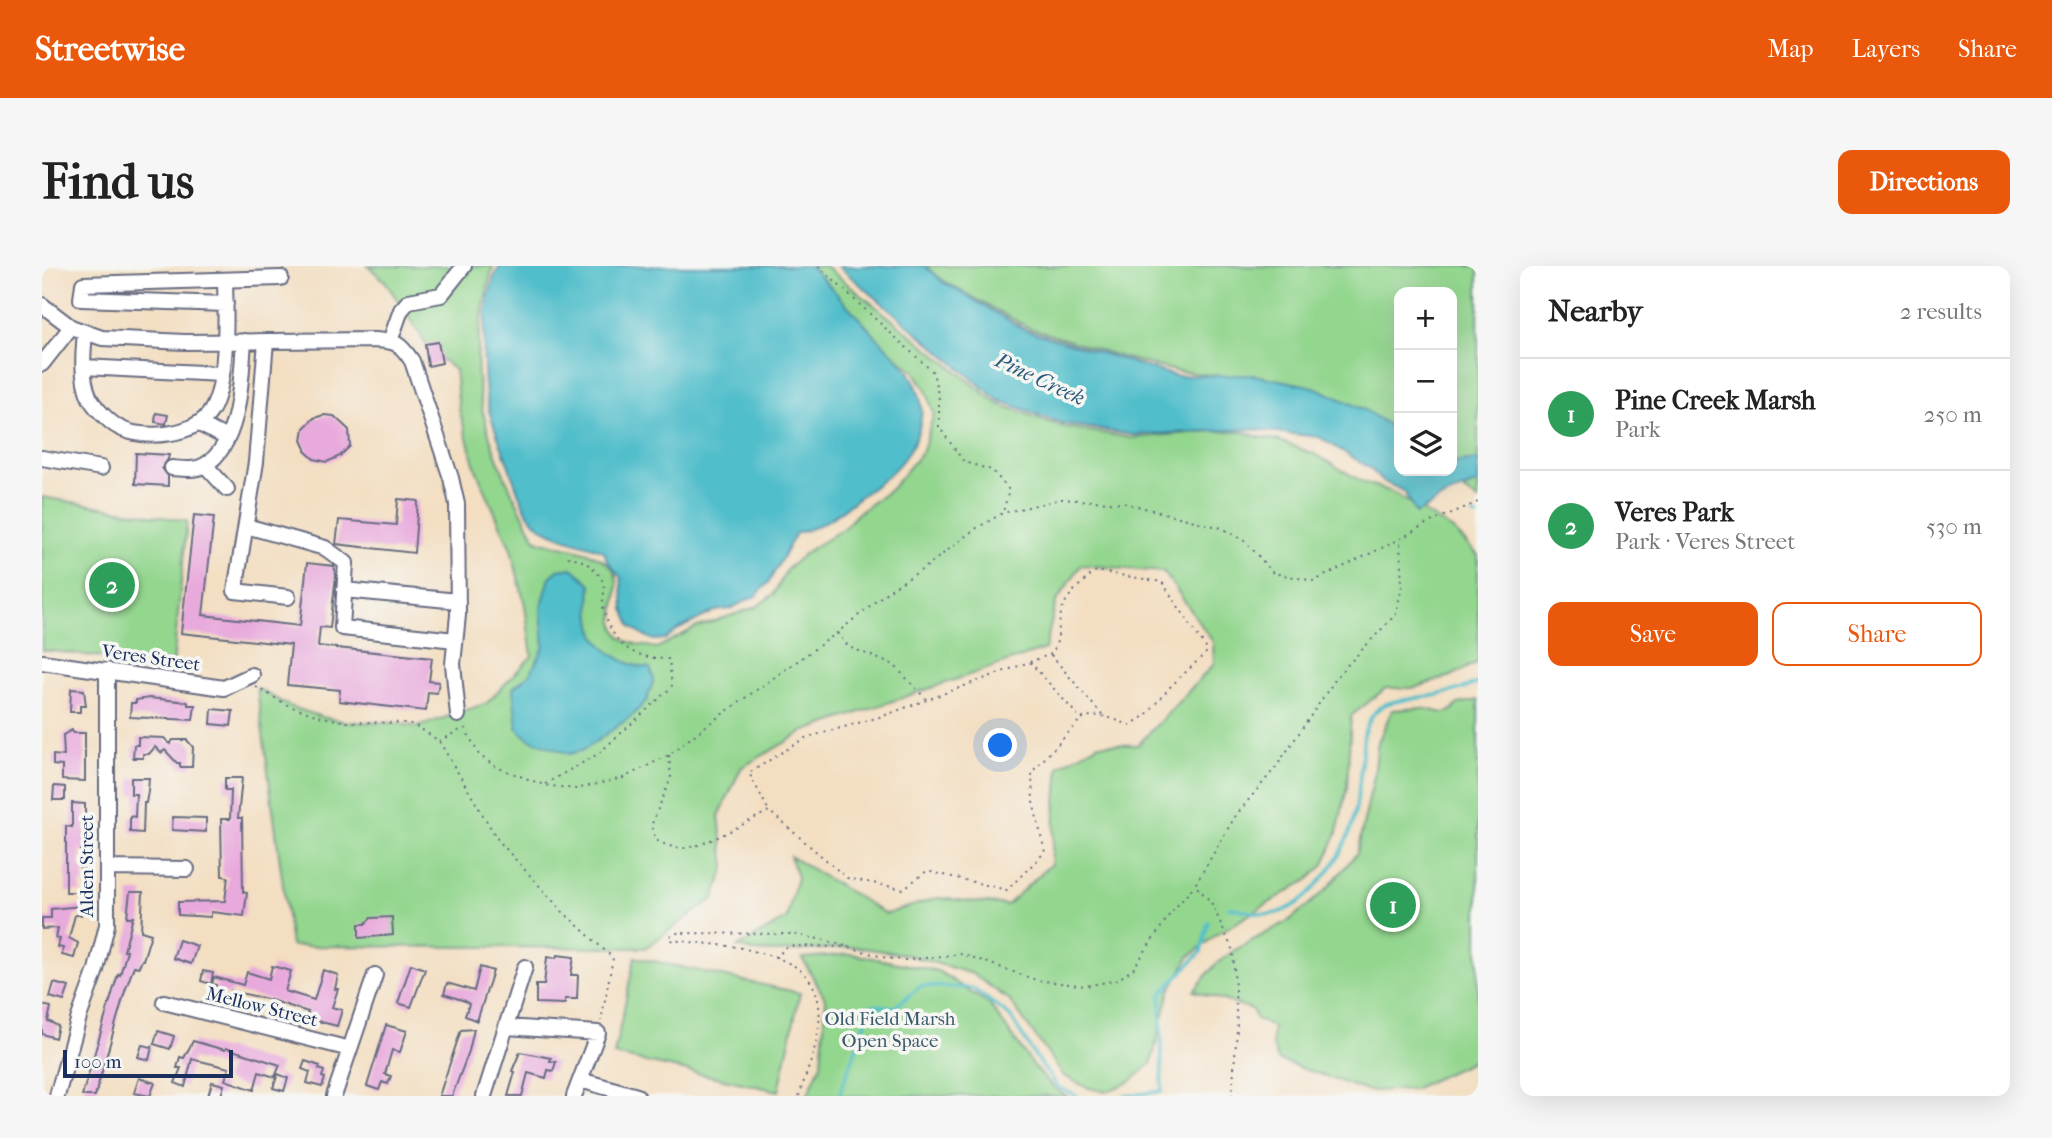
<!DOCTYPE html>
<meta charset="utf-8">
<style>
:root{--surface:#fff;--page:#f6f6f6;--text:#222;--muted:#767676;--line:#e0e0e0;--accent:#ea580c}
body{margin:0;font-family:"IM FELL French Canon",serif;background:var(--page);color:var(--text)}
.controls{position:absolute;right:21px;top:21px;display:grid;overflow:hidden;border-radius:14px;box-shadow:0 7px 28px #0002}
.controls button{width:63px;height:63px;display:grid;place-items:center;padding:0;border:0;border-bottom:2px solid var(--line);background:var(--surface);color:var(--text);font:35px sans-serif}
.scale{position:absolute;left:21px;bottom:18px;width:170px;box-sizing:border-box;padding-left:7px;border:4px solid #1b2f5e;border-top:0;font-size:19px;line-height:24px;white-space:nowrap;color:#1b2f5e;-webkit-text-stroke:5px #f6f6f2;paint-order:stroke}
.you{position:absolute;left:959px;top:480px;width:24px;height:24px;margin:-18px;border:5px solid #fff;border-radius:50%;background:#1a73e8;box-shadow:0 0 0 10px #1a73e833}
.badge{display:grid;place-items:center;width:46px;height:46px;border-radius:50%;background:var(--accent);color:#fff;font-size:23px;font-weight:700}
.pin{position:absolute;translate:-50% -50%;border:4px solid #fff;box-shadow:0 2px 7px #0006}
.list{margin:0;padding:0;list-style:none}
h2{display:flex;justify-content:space-between;align-items:center;height:91px;margin:0;padding:0 28px;font-size:30px}
h2 small{font-size:23px;font-weight:400;color:var(--muted)}
.list li{display:grid;grid-template-columns:46px 1fr auto;gap:21px;align-items:center;box-sizing:border-box;height:112px;padding:0 28px;border-top:2px solid var(--line)}
.list b{display:block;font-size:26px;white-space:nowrap}
.list p{margin:0;font-size:23px;white-space:nowrap;color:var(--muted)}
.list em{font-size:23px;font-style:normal;color:var(--muted)}
.actions{display:flex;gap:14px;padding:21px 28px}
.actions a{flex:1;padding:16px 0;border:2px solid var(--accent);border-radius:14px;text-align:center;font-size:24px;color:var(--accent)}
.actions .main{background:var(--accent);color:#fff}
.icon{flex:none;width:38px;height:38px;fill:none;stroke:currentColor;stroke-width:2;stroke-linecap:round;stroke-linejoin:round}
.map{position:relative;flex:none;width:1436px;height:830px;overflow:hidden;border-radius:14px}
header{display:flex;align-items:center;gap:42px;box-sizing:border-box;height:98px;padding:0 35px;background:var(--accent);color:#fff}
header strong{font-size:33px}
nav{display:flex;gap:38px;margin-inline-start:auto;font-size:24px}
.intro{display:flex;align-items:center;justify-content:space-between;box-sizing:border-box;height:168px;padding:0 42px}
h1{margin:0;font-size:49px}
.button{padding:18px 32px;border-radius:14px;background:var(--accent);color:#fff;font-size:24px;font-weight:700}
main{display:flex;gap:42px;padding:0 42px}
aside{flex:1;background:var(--surface);border-radius:14px;box-shadow:0 7px 28px #0002}
.map>svg:first-child{display:block}
.green{fill:#93d68e;stroke:#578276;stroke-width:2}
.water{fill:#51becb;stroke:#367694;stroke-width:2}
.lines{fill:none;stroke-linecap:round;stroke-linejoin:round}
.stream{stroke:#51becb;stroke-width:3.5}
.building{fill:#e8a9dc}
.minor-casing{stroke:#676c81;stroke-width:18}
.path{stroke:#676c81;stroke-width:2;stroke-dasharray:2 5;stroke-linecap:butt}
.minor{stroke:#fff;stroke-width:14}
.labels{text-anchor:middle;dominant-baseline:central;stroke-width:7;stroke-linejoin:round;paint-order:stroke}
.street-label{font-size:19px;fill:#1b2f5e;stroke:#f6f6f2}
.park-label{font-size:19px;fill:#39596a;stroke:#f6f6f2}
.water-label{font-size:21px;font-style:italic;fill:#2b5a7f;stroke:#f6f6f2}
</style>
<header>
<strong>Streetwise</strong>
<nav><a>Map</a><a>Layers</a><a>Share</a></nav>
</header>
<div class="intro"><h1>Find us</h1><a class="button">Directions</a></div>
<main>
<div class="map">
<svg width="1436" height="830" viewBox="0 0 1436 830">
<rect width="100%" height="100%" fill="#f6f6f2"/>
<filter id="ink" filterUnits="userSpaceOnUse"><feTurbulence type="fractalNoise" baseFrequency=".0143" numOctaves="2"/><feDisplacementMap in="SourceGraphic" scale="14" xChannelSelector="R" yChannelSelector="G"/><feConvolveMatrix kernelMatrix="1 2 1 2 8 2 1 2 1" color-interpolation-filters="sRGB"/></filter>
<filter id="wash" filterUnits="userSpaceOnUse"><feTurbulence type="fractalNoise" baseFrequency=".00686" numOctaves="4" result="noise"/><feDisplacementMap in="SourceGraphic" scale="28" xChannelSelector="R" yChannelSelector="G"/><feGaussianBlur stdDeviation="1.57" result="paint"/><feColorMatrix in="noise" values="0 0 0 0 0 0 0 0 0 0 0 0 0 0 0 0 0 1.4 0 .05"/><feComposite in="paint" operator="in"/></filter>
<g filter="url(#wash)">
<rect width="100%" height="100%" fill="#f3dec1"/>
<!-- green -->
<path class="green" d="M326 0H451C442 36 433 75 436 112 439 166 469 227 494 274 517 282 547 282 566 298 590 318 556 357 583 374 592 379 606 380 615 382L653 362 714 341 732 328 745 303 763 287 802 262 816 247 849 223 881 185 892 147 884 124 872 105 845 83 761 0H783L956 138 1019 160 1089 172 1174 165 1202 166 1217 171 1235 174 1272 188 1321 216 1350 226 1411 264 1436 289V396L1409 410 1372 422H1344L1309 450 1305 521 1295 567 1281 600 1267 613 1175 668 1147 691 1128 724 1109 798 1088 816 1063 826 1044 821 1022 810 967 734 931 708 862 688 814 681 733 686 711 685 696 681 745 652 755 611 748 590 844 648 895 632 965 639 1009 598 1017 500 1057 478 1096 479 1172 398 1171 376 1122 306 1039 299 1014 336 1003 383 763 465 699 502 677 550 683 601 672 632 603 682 249 680 215 422 247 440 280 451 305 456 353 457 376 461 445 437 490 390 483 339 469 283 433 201 417 143 413 104 389 85 343 15Z
M882 0H1436V235L1398 205H1410V26H1357V172L1220 115 1134 105 1083 92 987 62 906 18Z
M0 231 145 255 131 399 0 384Z
M1436 434V793L1371 823 1326 825 1236 794 1230 777 1231 761 1214 753 1210 743 1152 725 1173 699 1191 685 1248 654 1284 624 1315 587 1332 510 1336 476 1350 444 1379 442 1402 447 1409 445 1416 438Z
M810 688 896 705 947 738 991 799 1013 823 1025 830H765L779 798 784 734 760 692Z
M593 691 758 727 737 825 572 789Z"/>
<!-- water -->
<path class="water" d="M458 0H768C788 20 808 42 827 63 839 76 853 88 864 102 899 150 869 196 827 224 801 242 786 260 754 267L727 316 715 329 688 343 673 345 635 364 624 373 612 374 600 369 589 360 582 343 579 312 565 294 562 285C542 277 509 271 494 257 481 245 476 224 470 209 463 188 454 168 448 148 438 115 439 28 458 0Z
M796 0H883L901 16 984 64 1134 110 1213 109 1272 121 1323 144 1357 166V205H1410V197L1436 194V217L1402 231 1374 248 1362 225 1340 215 1328 202 1277 171 1207 163 1091 169 1019 157 956 134Z
M530 302 549 318C548 332 547 349 551 363 558 385 586 401 608 402L612 413 605 434 591 449 542 484 527 488 487 473 475 462 471 422 488 408 502 381 499 343 508 311 516 304Z"/>
<g class="lines">
<!-- stream -->
<path class="stream" d="M1432 249 1436 251
M1187 641C1200 643 1217 650 1230 648 1247 645 1260 635 1271 623 1319 574 1315 531 1322 467 1333 432 1352 436 1382 431 1401 429 1418 424 1436 417
M797 830 830 739 853 741 879 720 930 722 968 750 993 790 1016 821 1035 830
M1083 830 1120 825 1119 728 1159 686 1166 656"/>
</g>
<g id="blocks">
<!-- building -->
<path class="building" d="M396 76 400 97 386 100 383 78Z
M114 147 126 149 124 158 113 156Z
M282 149 292 150 307 164 308 180 298 190 285 196 272 193 263 185 264 183 260 174 262 162 272 152Z
M94 187 127 189 126 193 120 202 126 210V220L93 218Z
M356 233 376 235 372 287 294 278 297 254 354 259Z
M152 249 172 251 161 349 258 360 265 297 292 300 294 309 288 362 278 361 276 380 390 392 387 415 397 416 395 427 386 426 384 445 297 435 298 424 245 419 249 379 139 367Z
M29 423 42 424 44 440H38V446H28Z
M107 432 146 436V439H153L151 454 88 451 89 437H94V434Z
M170 443 191 445 189 460 169 458Z
M30 464 31 467H43V515L20 514V500L11 499V489L22 490 21 469Z
M96 471 122 472 128 478 131 474H145L151 481 150 501H138V497H135L123 484 119 487 113 481 107 488H101V492H91L92 479H96Z
M89 512H107L106 525 104 537H102L101 567 88 566V550L93 551 94 528H89Z
M183 512H200L196 552H200L201 626 205 627 202 650 169 646V651L136 649V636L183 635 186 611 180 610 179 553H188L189 524H183Z
M12 520 23 521V534H11Z
M30 537 43 538V584H39L38 602H42V618H38L39 626H24V560L30 561Z
M131 551 164 552V566L130 564Z
M88 626H101L99 665 109 668 101 694H100L97 701 92 700 83 725 53 830H40L76 708 78 709 85 685H82L91 651H85Z
M39 640V649H33L27 672 36 677 32 692 20 689 21 682 16 681 18 673 14 672 16 662 0 663V652H9V643Z
M350 651 351 669 317 672V658H323L329 652Z
M137 674 155 680 149 698 131 692Z
M515 689 532 691 529 709H536L535 733H523V738L494 737V719H502L505 691 514 692Z
M369 698 383 703 369 741 356 737Z
M230 700 249 705 243 725 272 734 281 704 296 709 293 723H296L290 741 300 744 295 760 264 752 266 746 225 733 189 725 188 729 172 725 174 719 170 718 172 711 201 719 205 706 227 713Z
M438 701 451 705 435 755 423 750 427 738 423 735 402 728 405 717 432 725Z
M161 705 171 707 169 718 159 715Z
M12 717 27 721 22 735 8 731Z
M0 739 9 741 6 755 16 760 13 772 0 768Z
M344 759 365 765 358 786 350 784 343 808 349 810 346 818 340 816 337 824 325 820Z
M432 763 427 785 410 830H397L419 764Z
M116 765 132 770 128 783 112 778Z
M151 775 183 784 184 782 238 799 233 811 217 806 212 824 183 814 187 802 150 793 143 821 133 817 139 802H135L138 791 142 792Z
M100 779 110 781 107 794 96 791Z
M478 786 509 792 508 795 514 796 511 805 506 804 504 812 486 807 480 830H466L473 806 470 805Z
M263 795 278 800 277 803 282 805 280 811 283 812 280 821 265 817 268 806 260 803Z
M236 808 246 812 242 825 231 822Z
M97 812 113 817 108 830 92 827Z
M170 816 182 819 179 830H166Z"/>
</g>
</g>
<g filter="url(#ink)">
<use href="#blocks" fill-opacity="0" stroke="#676c81" stroke-width="2"/>
<g class="lines">
<!-- minor casing -->
<g class="minor-casing">
<path id="minor" d="M184 38 39 33 41 18 239 12
M0 39 29 61 60 72 143 76 333 74C354 75 358 77 370 95L409 212 415 238 416 349 411 398 416 449
M43 67C41 87 39 111 47 130 51 140 67 156 76 161 100 175 154 170 169 145 186 118 184 47 183 14
M224 75 214 196 193 325 246 331
M348 75 359 44 367 35 399 29 422 0
M0 98 29 61
M42 101 179 108
M157 158 185 172
M0 192 59 202
M163 199 185 223
M130 202C141 203 153 205 163 199 199 177 199 112 202 75
M204 260 283 282 304 297 300 362 413 374
M302 324 416 335
M0 396 182 422 210 409
M65 602 145 603
M122 736 308 783
M464 761 556 767 532 830
M538 814 595 830
M15 830 37 751 54 704 65 659V404
M292 830 333 709
M442 830 483 701"/>
</g>
<!-- path -->
<path class="path" d="M776 0 891 106 897 133V161L922 196 950 204 967 224 961 246
M795 367 807 381 852 399 884 433
M1009 389 1060 449
M988 396 1038 452
M214 421 247 440 280 451 305 456 366 457 376 461 397 475 456 574 520 645 571 692 559 755
M423 462 437 489 454 501 502 519 534 523 581 512 627 489 665 459 795 367 846 325 884 301 933 263 961 247 1019 233 1083 237 1180 262 1204 276 1231 307 1272 315 1358 273 1384 258 1436 236
M397 475 422 462
M627 489 629 512 609 560 614 574C623 579 631 582 641 582 661 582 708 554 727 545L805 612 861 623 885 605 965 624 1003 586 991 536 990 506 1039 453C1056 445 1070 453 1088 459L1104 449 1128 421 1166 385 1120 316 1054 305C1042 315 1025 328 1020 344 1015 360 1019 375 1009 388L841 450 763 472 707 507 727 545
M503 518 556 488 630 421 627 393C589 392 571 380 561 341 560 334 563 327 562 320 559 305 540 291 525 291
M734 691 696 681 629 674 627 670 635 667 748 668 783 674 844 692 863 694 921 688 994 714 1044 720 1075 714 1091 703 1128 648 1153 619
M757 830C769 792 796 736 758 704 752 699 742 695 734 691L746 680 809 681
M1190 830 1195 763 1191 685 1169 636 1153 619 1194 549 1234 501 1297 408 1354 348 1360 320 1358 275"/>
<!-- minor -->
<use href="#minor" class="minor"/>
</g>
</g>
<g class="labels">
<!-- street labels -->
<g class="street-label">
<text transform="translate(109 392) rotate(8)">Veres Street</text>
<text transform="translate(45 600) rotate(-90)">Alden Street</text>
<text transform="translate(220 741) rotate(14)">Mellow Street</text>
</g>
<!-- park labels -->
<g class="park-label">
<text x="848" y="753">Old Field Marsh<tspan x="848" dy="22">Open Space</tspan></text>
</g>
<!-- water labels -->
<g class="water-label">
<text transform="translate(998 113) rotate(25)">Pine Creek</text>
</g>
</g>
</svg>
<div class="controls">
<button>+</button>
<button>−</button>
<button><svg class="icon" aria-label="layers" viewBox="0 0 24 24"><path d="M12 4l9 5-9 5-9-5zM3 14l9 5 9-5"/></svg></button>
</div>
<div class="scale">100 m</div>
<div class="you"></div>
<div class="pin badge" style="left:1351px;top:639px;background:#2e9e5b">1</div>
<div class="pin badge" style="left:70px;top:319px;background:#2e9e5b">2</div>
</div>
<aside>
<h2>Nearby<small>2 results</small></h2>
<ul class="list">
<li><span class="badge" style="background:#2e9e5b">1</span><div><b>Pine Creek Marsh</b><p>Park</p></div><em>250 m</em></li>
<li><span class="badge" style="background:#2e9e5b">2</span><div><b>Veres Park</b><p>Park · Veres Street</p></div><em>530 m</em></li>
</ul>
<div class="actions"><a class="main">Save</a><a>Share</a></div>
</aside>
</main>
